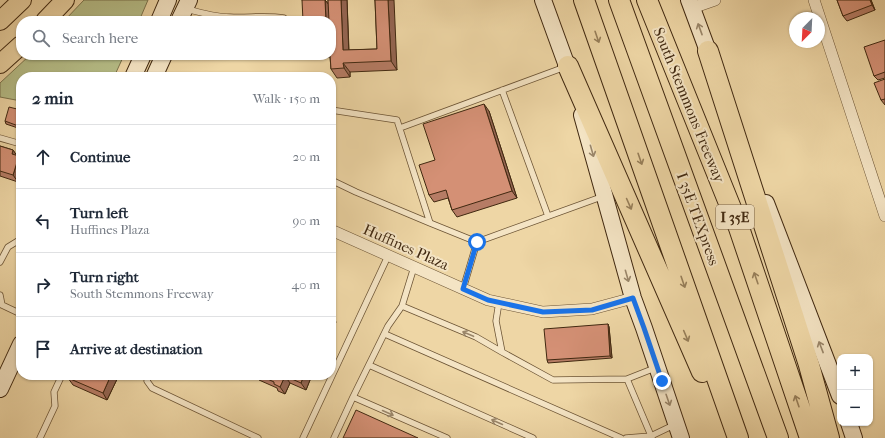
<!DOCTYPE html>
<meta charset="utf-8">
<style>
:root{--surface:#fff;--page:#f2f2f3;--text:#1f2937;--muted:#747a83;--line:#e0e1e3}
body{margin:0;font-family:"IM FELL French Canon",serif;background:var(--page);color:var(--text)}
.controls{position:absolute;right:12px;bottom:12px;display:grid;overflow:hidden;border-radius:8px;box-shadow:0 1px 3px #0004}
.controls button{width:36px;height:36px;display:grid;place-items:center;padding:0;border:0;border-bottom:1px solid var(--line);background:var(--surface);color:var(--text);font:20px sans-serif}
.compass{position:absolute;left:789px;top:12px;width:36px;height:36px;border-radius:50%;background:var(--surface);box-shadow:0 1px 3px #0004;rotate:204deg}
.stop{position:absolute;width:12px;height:12px;margin:-9px;border:3px solid #1a73e8;border-radius:50%;background:#fff}
.stop.end{background:#1a73e8;border-color:#fff;box-shadow:0 1px 4px #0008}
.list{margin:0;padding:0;list-style:none}
h2{display:flex;justify-content:space-between;align-items:center;height:52px;margin:0;padding:0 16px;font-size:17px}
h2 small{font-size:13px;font-weight:400;color:var(--muted)}
.list li{display:grid;grid-template-columns:26px 1fr auto;gap:12px;align-items:center;box-sizing:border-box;height:64px;padding:0 16px;border-top:1px solid var(--line)}
.list b{display:block;font-size:15px;white-space:nowrap}
.list p{margin:0;font-size:13px;white-space:nowrap;color:var(--muted)}
.list em{font-size:13px;font-style:normal;color:var(--muted)}
.icon{flex:none;width:22px;height:22px;fill:none;stroke:currentColor;stroke-width:2;stroke-linecap:round;stroke-linejoin:round}
.map{position:relative;flex:none;width:885px;height:438px;overflow:hidden}
.search{position:absolute;background:var(--surface);box-shadow:0 1px 3px #0004;left:16px;top:16px;width:320px;height:44px;display:flex;align-items:center;gap:10px;box-sizing:border-box;padding:0 14px;border-radius:16px;color:var(--muted);font-size:15px}
.panel{position:absolute;background:var(--surface);box-shadow:0 1px 3px #0004;left:16px;top:72px;width:320px;height:308px;border-radius:16px}
.map>svg:first-child{display:block}
.green{fill:#b6be88;stroke:#7b734c}
.lines{fill:none;stroke-linecap:round;stroke-linejoin:round}
.service-casing{stroke:#6c5435;stroke-width:7}
.minor-casing{stroke:#6c5435;stroke-width:12}
.secondary-casing{stroke:#402810;stroke-width:18}
.primary-casing{stroke:#402810;stroke-width:20}
.motorway-casing{stroke:#402810;stroke-width:22}
.service{stroke:#f4e4c4;stroke-width:5.5}
.minor{stroke:#f4e4c4;stroke-width:11}
.secondary{stroke:#f4e4c4;stroke-width:16}
.primary{stroke:#eed6a5;stroke-width:18}
.motorway{stroke:#eed6a5;stroke-width:20}
.wall{fill:#b67c65;stroke:#402810}
.shaded-wall{fill:#946552;stroke:#402810}
.building{fill:#d49075;stroke:#402810}
.oneway{stroke:#9a866a}
.oneway2{stroke:#977f5a}
.route{stroke:#1a73e8;stroke-width:5}
.labels{text-anchor:middle;dominant-baseline:central;stroke-width:4;stroke-linejoin:round;paint-order:stroke}
.shield{fill:#f4e4c4;stroke:#766046;stroke-width:1}
.shield-label{font-size:14px;font-weight:bold;fill:#402810}
.street-label{font-size:15px;fill:#402810;stroke:#f4e4c4}
</style>
<div class="map">
<svg width="885" height="438" viewBox="0 0 885 438">
<rect width="100%" height="100%" fill="#eed6a5"/>
<filter id="stains"><feTurbulence type="fractalNoise" baseFrequency=".005" numOctaves="4"/><feColorMatrix values="0 0 0 0 .2 0 0 0 0 .09 0 0 0 0 .02 0 0 0 .5 -.17"/></filter>
<radialGradient id="worn" r=".72"><stop offset=".6" stop-color="#630" stop-opacity="0"/><stop offset="1" stop-color="#630" stop-opacity=".3"/></radialGradient>
<!-- green -->
<path class="green" d="M84 0H148L139 21H64Z
M30 55H124L114 77H21V101L0 97V83Z"/>
<g class="lines">
<!-- service casing -->
<g class="service-casing">
<path id="service" d="M187 9C201 13 216 17 230 17 248 18 266 15 284 18L286 21
M502 90 548 216
M331 110 397 120 430 223 356 192 331 180
M400 128 565 67
M0 138 21 144
M430 223 477 242
M0 262 8 247 21 239
M463 289 477 242 604 196
M0 295 2 305 21 314
M499 302 496 321 502 352 553 380 627 379 652 438
M402 306 476 337 502 352
M385 334 621 438
M369 365 533 438
M149 375 147 381 152 388 258 438
M627 379 655 368
M353 397 447 438
M40 438 55 406 54 392 62 375
M303 438 388 256
M334 438 353 397 388 326 402 306 414 267
M626 438 651 436 676 424"/>
</g>
<!-- minor casing -->
<g class="minor-casing">
<path id="minor" d="M814 0 885 216
M692 8 715 0
M331 230 488 300 543 312 592 309 633 298"/>
</g>
<!-- secondary casing -->
<g class="secondary-casing">
<path id="secondary" d="M543 0 571 77
M689 0 712 62
M159 21 168 0
M179 21 189 0
M133 77 143 55
M154 77 164 55
M582 115 633 298 644 328 681 438
M766 203 840 396
M0 389 21 344
M849 423 854 438"/>
</g>
<!-- primary casing -->
<g class="primary-casing">
<path id="primary" d="M0 21 22 0
M45 21 65 0
M0 64 21 45"/>
</g>
<!-- motorway casing -->
<g class="motorway-casing">
<path id="motorway" d="M584 0 738 438
M619 0 778 438
M647 0 739 228 810 438
M708 51 809 365 829 438
M568 66 702 372"/>
</g>
<!-- service -->
<use href="#service" class="service"/>
<!-- minor -->
<use href="#minor" class="minor"/>
<!-- secondary -->
<use href="#secondary" class="secondary"/>
<!-- primary -->
<use href="#primary" class="primary"/>
<!-- motorway -->
<use href="#motorway" class="motorway"/>
</g>
<!-- wall -->
<path class="wall" d="M302 0H325L328 4V0H347L349 50 377 49 375 0 397 70 350 72V77L337 78 331 69 330 57H310L308 55H331Z
M837 0H871L875 10 847 21 843 16Z
M885 40V78L878 80 874 76Z
M885 79V105L881 100Z
M21 110V129L6 124 5 121Z
M489 111 517 198 457 217 452 210 448 198 434 202 429 195 435 160Z
M0 146 13 150 16 155 18 182 0 176Z
M608 324 609 327 612 358 548 363 547 360Z
M119 375 107 400 73 385 68 378Z
M255 375H312L306 390 290 383 285 394 278 391 277 388 259 380Z"/>
<!-- shaded-wall -->
<path class="shaded-wall" d="M325 0 330 6V21H326Z
M341 0H347L349 59 343 50Z
M388 0H394L397 70 391 61Z
M870 0H871L875 10 872 5Z
M343 63 350 72V77L344 68Z
M484 104 489 111 517 198 512 191Z
M13 150 18 157 12 154Z
M19 156 21 159V172L18 182 13 175Z
M331 286 334 290 331 296Z
M332 315 336 322 331 334V316Z
M608 324 609 327 612 358 610 356Z
M111 375H119L107 400 103 393Z
M304 375H312L306 390 301 383Z
M285 376 290 383 285 394 280 387Z"/>
<!-- building -->
<path class="building" d="M302 0H325L326 21H303Z
M328 0H341L343 50 377 49 375 0H388L391 61 343 63 344 68 331 69 330 55H331V21H329Z
M837 0H870L872 5 843 16Z
M885 40V72L874 76 864 47Z
M885 79V99L881 100 874 83Z
M484 104 512 191 452 210 446 190 429 195 419 165 435 160 423 124Z
M9 107 21 110V127L5 121Z
M0 146 13 150 12 154 19 156 13 175 0 171Z
M608 324 610 356 547 360 544 329Z
M70 375H111L103 393 68 378Z
M259 375H304L301 383 285 376 280 387 274 384V382Z
M356 410 418 438H343Z"/>
<!-- one-way arrows -->
<defs><path id="oneway-shaft" d="M-6 0H5M1.5-3L5.5 0L1.5 3" fill="none" stroke-width="1.6" stroke-linecap="round" stroke-linejoin="round"/></defs>
<g class="oneway">
<use href="#oneway-shaft" transform="translate(700 29) rotate(-110)"/>
<use href="#oneway-shaft" transform="translate(592 151) rotate(74)"/>
<use href="#oneway-shaft" transform="translate(627 276) rotate(74)"/>
<use href="#oneway-shaft" transform="translate(468 334) rotate(-157)"/>
<use href="#oneway-shaft" transform="translate(821 347) rotate(-111)"/>
<use href="#oneway-shaft" transform="translate(668 400) rotate(71)"/>
<use href="#oneway-shaft" transform="translate(388 413) rotate(24)"/>
<use href="#oneway-shaft" transform="translate(497 422) rotate(-156)"/>
</g>
<g class="oneway2">
<use href="#oneway-shaft" transform="translate(597 37) rotate(71)"/>
<use href="#oneway-shaft" transform="translate(640 159) rotate(71)"/>
<use href="#oneway-shaft" transform="translate(629 204) rotate(66)"/>
<use href="#oneway-shaft" transform="translate(756 278) rotate(-109)"/>
<use href="#oneway-shaft" transform="translate(683 282) rotate(71)"/>
<use href="#oneway-shaft" transform="translate(686 336) rotate(67)"/>
<use href="#oneway-shaft" transform="translate(797 401) rotate(-109)"/>
</g>
<g class="lines">
<!-- route -->
<path class="route" d="M477 242 463 289 488 300 543 312 592 310 633 298 644 328 662 381"/>
</g>
<g class="labels">
<!-- shield labels -->
<rect class="shield" x="716" y="205" width="38" height="24" rx="3"/>
<g class="shield-label">
<text x="735" y="217">I 35E</text>
</g>
<!-- street labels -->
<g class="street-label">
<text transform="translate(689 105) rotate(68)">South Stemmons Freeway</text>
<text transform="translate(698 219) rotate(70)">I 35E TEXpress</text>
<text transform="translate(406 247) rotate(24)">Huffines Plaza</text>
</g>
</g>
<rect width="100%" height="100%" filter="url(#stains)"/>
<rect width="100%" height="100%" fill="url(#worn)"/>
</svg>
<div class="controls">
<button>+</button>
<button>−</button>
</div>
<svg class="compass" viewBox="-18 -18 36 36"><path d="M0-13l5 13h-10z" fill="#e53935"/><path d="M0 13l5-13h-10z" fill="#747a83"/></svg>
<div class="stop" style="left:477px;top:242px"></div>
<div class="stop end" style="left:662px;top:381px"></div>
<div class="search"><svg class="icon" aria-label="search" viewBox="0 0 24 24"><circle cx="10" cy="10" r="6"/><path d="M15 15l6 6"/></svg>Search here</div>
<section class="panel">
<h2>2 min<small>Walk · 150 m</small></h2>
<ul class="list">
<li><svg class="icon" aria-label="ahead" viewBox="0 0 24 24"><path d="M12 20V5M6 11l6-6 6 6"/></svg><div><b>Continue</b></div><em>20 m</em></li>
<li><svg class="icon" aria-label="left" viewBox="0 0 24 24"><path d="M17 20v-9H6M10 6l-5 5 5 5"/></svg><div><b>Turn left</b><p>Huffines Plaza</p></div><em>90 m</em></li>
<li><svg class="icon" aria-label="right" viewBox="0 0 24 24"><path d="M7 20v-9h11M14 6l5 5-5 5"/></svg><div><b>Turn right</b><p>South Stemmons Freeway</p></div><em>40 m</em></li>
<li><svg class="icon" aria-label="arrive" viewBox="0 0 24 24"><path d="M6 21V4h12l-3 4 3 4H6"/></svg><div><b>Arrive at destination</b></div></li>
</ul>
</section>
</div>
